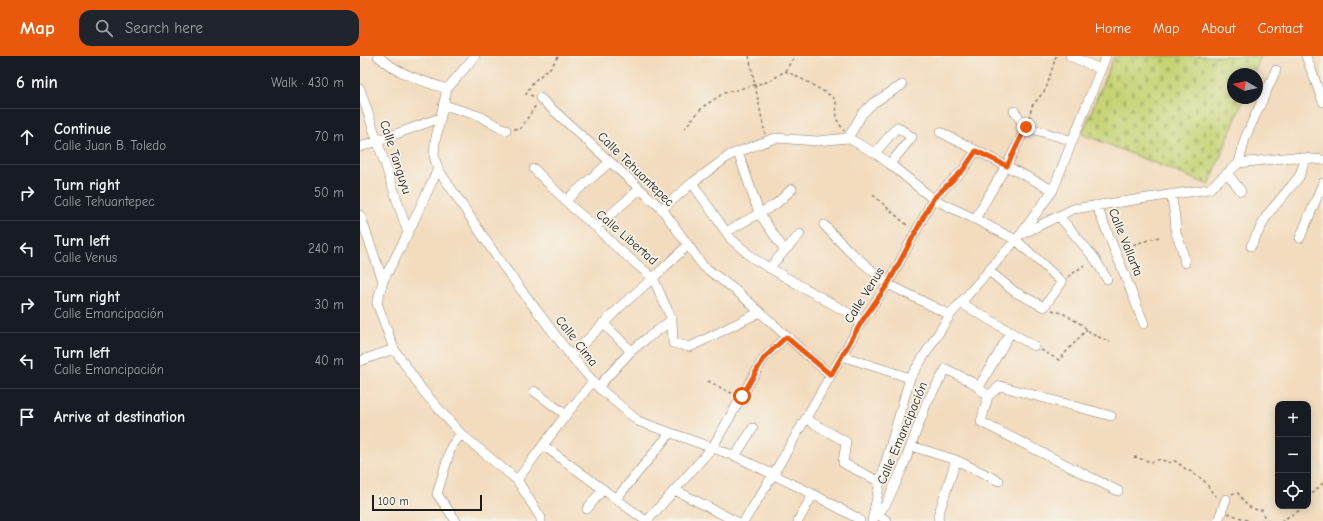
<!DOCTYPE html>
<meta charset="utf-8">
<style>
:root{--surface:#171b24;--page:#20242c;--text:#f1f3f6;--muted:#9ea1a6;--line:#363941;--accent:#ea580c}
body{margin:0;font-family:"Comic Neue",sans-serif;background:var(--page);color:var(--text)}
.controls{position:absolute;right:12px;bottom:12px;display:grid;overflow:hidden;border-radius:8px;box-shadow:0 2px 10px #0003}
.controls button{width:36px;height:36px;display:grid;place-items:center;padding:0;border:0;border-bottom:1px solid var(--line);background:var(--surface);color:var(--text);font:20px sans-serif}
.compass{position:absolute;left:867px;top:12px;width:36px;height:36px;border-radius:50%;background:var(--surface);box-shadow:0 2px 10px #0003;rotate:279deg}
.scale{position:absolute;left:12px;bottom:10px;width:110px;box-sizing:border-box;padding-left:4px;border:2px solid #1c1c1c;border-top:0;font-size:11px;line-height:14px;white-space:nowrap;color:#1c1c1c;-webkit-text-stroke:3px #f7f3e8;paint-order:stroke}
.stop{position:absolute;width:12px;height:12px;margin:-9px;border:3px solid #ea580c;border-radius:50%;background:#fff}
.stop.end{background:#ea580c;border-color:#fff;box-shadow:0 1px 4px #0008}
.list{margin:0;padding:0;list-style:none}
h2{display:flex;justify-content:space-between;align-items:center;height:52px;margin:0;padding:0 16px;font-size:17px}
h2 small{font-size:13px;font-weight:400;color:var(--muted)}
.list li{display:grid;grid-template-columns:26px 1fr auto;gap:12px;align-items:center;box-sizing:border-box;height:56px;padding:0 16px;border-top:1px solid var(--line)}
.list b{display:block;font-size:15px;white-space:nowrap}
.list p{margin:0;font-size:13px;white-space:nowrap;color:var(--muted)}
.list em{font-size:13px;font-style:normal;color:var(--muted)}
.icon{flex:none;width:22px;height:22px;fill:none;stroke:currentColor;stroke-width:2;stroke-linecap:round;stroke-linejoin:round}
.map{position:relative;flex:none;width:963px;height:465px;overflow:hidden}
header{display:flex;align-items:center;gap:24px;box-sizing:border-box;height:56px;padding:0 20px;background:var(--accent);color:#fff}
header strong{font-size:19px}
nav{display:flex;gap:22px;margin-inline-start:auto;font-size:14px}
.search{width:280px;height:36px;background:var(--page);display:flex;align-items:center;gap:10px;box-sizing:border-box;padding:0 14px;border-radius:12px;color:var(--muted);font-size:15px}
main{display:flex}
aside{flex:1;background:var(--surface)}
.map>svg:first-child{display:block}
.cemetery{fill:url(#cemetery-stones);stroke:#717849}
.lines{fill:none;stroke-linecap:round;stroke-linejoin:round}
.minor-casing{stroke:#887c6d;stroke-width:10}
.path{stroke:#887c6d;stroke-width:1.5;stroke-dasharray:3 3;stroke-linecap:butt}
.minor{stroke:#fff;stroke-width:9}
.route{stroke:#ea580c;stroke-width:5}
.labels{text-anchor:middle;dominant-baseline:central;stroke-width:3.5;stroke-linejoin:round;paint-order:stroke}
.street-label{font-size:13px;fill:#1c1c1c;stroke:#f7f3e8}
</style>
<header>
<strong>Map</strong>
<div class="search"><svg class="icon" aria-label="search" viewBox="0 0 24 24"><circle cx="10" cy="10" r="6"/><path d="M15 15l6 6"/></svg>Search here</div>
<nav><a>Home</a><a>Map</a><a>About</a><a>Contact</a></nav>
</header>
<main>
<aside>
<h2>6 min<small>Walk · 430 m</small></h2>
<ul class="list">
<li><svg class="icon" aria-label="ahead" viewBox="0 0 24 24"><path d="M12 20V5M6 11l6-6 6 6"/></svg><div><b>Continue</b><p>Calle Juan B. Toledo</p></div><em>70 m</em></li>
<li><svg class="icon" aria-label="right" viewBox="0 0 24 24"><path d="M7 20v-9h11M14 6l5 5-5 5"/></svg><div><b>Turn right</b><p>Calle Tehuantepec</p></div><em>50 m</em></li>
<li><svg class="icon" aria-label="left" viewBox="0 0 24 24"><path d="M17 20v-9H6M10 6l-5 5 5 5"/></svg><div><b>Turn left</b><p>Calle Venus</p></div><em>240 m</em></li>
<li><svg class="icon" aria-label="right" viewBox="0 0 24 24"><path d="M7 20v-9h11M14 6l5 5-5 5"/></svg><div><b>Turn right</b><p>Calle Emancipación</p></div><em>30 m</em></li>
<li><svg class="icon" aria-label="left" viewBox="0 0 24 24"><path d="M17 20v-9H6M10 6l-5 5 5 5"/></svg><div><b>Turn left</b><p>Calle Emancipación</p></div><em>40 m</em></li>
<li><svg class="icon" aria-label="arrive" viewBox="0 0 24 24"><path d="M6 21V4h12l-3 4 3 4H6"/></svg><div><b>Arrive at destination</b></div></li>
</ul>
</aside>
<div class="map">
<svg width="963" height="465" viewBox="0 0 963 465">
<defs>
<pattern id="cemetery-stones" width="16" height="16" patternUnits="userSpaceOnUse"><rect width="16" height="16" fill="#c6d476"/><path d="M2 7V4a2 2 0 0 1 4 0v3zM10 15v-3a2 2 0 0 1 4 0v3z" fill="#aab566"/></pattern>
</defs>
<rect width="100%" height="100%" fill="#f7f3e8"/>
<filter id="ink" filterUnits="userSpaceOnUse"><feTurbulence type="fractalNoise" baseFrequency=".025" numOctaves="2"/><feDisplacementMap in="SourceGraphic" scale="8" xChannelSelector="R" yChannelSelector="G"/><feConvolveMatrix kernelMatrix="1 2 1 2 8 2 1 2 1" color-interpolation-filters="sRGB"/></filter>
<filter id="wash" filterUnits="userSpaceOnUse"><feTurbulence type="fractalNoise" baseFrequency=".012" numOctaves="4" result="noise"/><feDisplacementMap in="SourceGraphic" scale="16" xChannelSelector="R" yChannelSelector="G"/><feGaussianBlur stdDeviation="0.9" result="paint"/><feColorMatrix in="noise" values="0 0 0 0 0 0 0 0 0 0 0 0 0 0 0 0 0 1.4 0 .05"/><feComposite in="paint" operator="in"/></filter>
<g filter="url(#wash)">
<rect width="100%" height="100%" fill="#f3dcbe"/>
<!-- cemetery -->
<path class="cemetery" d="M754 0H901L894 18H873V42H884L849 129 722 78Z"/>
</g>
<g filter="url(#ink)">
<g class="lines">
<!-- minor casing -->
<g class="minor-casing">
<path id="minor" d="M18 0C37 18 63 25 87 33
M115 0 87 33 75 86 74 100 78 113 141 207 211 300 238 331 278 365 375 400 453 438 497 462 500 465
M710 0 740 13
M946 0 963 46
M0 33 48 177
M180 42 302 153 343 210 379 237 446 298 471 319
M84 49 119 60 146 74
M654 55 666 71 713 85
M580 76 693 134
M488 82 502 58 513 47 542 29
M0 91 80 62
M378 96 399 157 425 195
M515 97 537 71 552 81 530 108
M879 107 885 82 916 14
M174 113 214 153 236 171 255 190 293 222 312 264 313 287 330 291 400 256
M867 117 881 135
M332 127 371 183 394 203 502 265
M811 138 815 161 816 177 822 192 825 207
M205 145 250 106
M736 149 762 212 784 268
M302 153 332 127 370 99 378 96 415 82 457 85 488 82 515 97 530 108 573 143 615 163 656 184 702 226 684 251 655 236 629 215
M0 159 23 225 17 247 34 293 63 335 101 378 157 424 181 462V465
M699 160 735 203 747 223
M615 163 649 105 666 71
M464 169 488 194 528 228 590 259
M236 171 280 133
M366 176 416 148 432 133
M661 178 693 134 746 0
M940 182 963 127
M891 190 907 159 939 121 946 102
M409 212 440 178
M23 225 48 177 78 113
M601 247 674 290
M243 267 271 295
M211 300 262 249 293 222 328 189
M482 300 550 322
M0 305 34 293
M238 331 271 295 286 283 312 264
M619 331 651 276
M174 335 206 359
M628 340 621 366 758 435
M628 340 640 330 751 360
M446 363 486 386 483 407 520 426
M183 389 286 465
M551 390 596 404 639 425
M375 400 393 372
M157 424 206 359 233 325
M315 434 375 465
M256 443 310 377
M227 453 243 433
M518 458 527 465
M513 463 518 458 526 448 543 411 567 346 586 313 612 326 628 340
M96 465 77 438 91 391 101 378
M287 465 352 392 404 302 426 281
M384 465 413 419 502 265 528 228 573 143 603 114 616 95
M438 465 453 438
M512 465 520 426 550 322 590 259 660 179 713 153 849 133 879 107 933 101 963 104
M579 465 578 460 596 404
M858 465 866 443"/>
</g>
<!-- path -->
<path class="path" d="M389 0 405 78
M425 15 435 0
M173 40 166 38 173 26 191 11 198 1V0
M669 62 672 50 686 33 696 0
M154 73 161 72 176 49
M324 73 332 63 344 50 364 37 410 25 425 15 446 25 473 41 476 46 477 64 484 75
M513 139 549 171
M762 192 799 181
M708 221 727 207
M692 254 704 258 721 268 732 278 750 286
M681 294 699 304 727 273
M348 325 367 335 374 338
M774 401 792 406 801 403C806 406 809 408 815 405L827 414 832 416C835 421 842 421 845 426 850 432 851 437 858 442
M872 438 877 436C885 446 887 454 902 454L905 464
M948 442 963 427
M868 457 889 465
M900 465 903 464 911 465
M921 465 940 454 941 450"/>
<!-- minor -->
<use href="#minor" class="minor"/>
</g>
</g>
<g class="lines" filter="url(#ink)">
<!-- route -->
<path class="route" d="M382 340 404 302 426 281 471 319 502 265 528 228 573 143 603 114 616 95 647 110 666 71"/>
</g>
<g class="labels">
<!-- street labels -->
<g class="street-label">
<text transform="translate(36 101) rotate(72)">Calle Tanguyu</text>
<text transform="translate(276 113) rotate(44)">Calle Tehuantepec</text>
<text transform="translate(267 181) rotate(41)">Calle Libertad</text>
<text transform="translate(766 186) rotate(68)">Calle Vallarta</text>
<text transform="translate(504 239) rotate(-58)">Calle Venus</text>
<text transform="translate(217 285) rotate(52)">Calle Cima</text>
<text transform="translate(542 377) rotate(-67)">Calle Emancipación</text>
</g>
</g>
</svg>
<div class="controls">
<button>+</button>
<button>−</button>
<button><svg class="icon" aria-label="locate" viewBox="0 0 24 24"><circle cx="12" cy="12" r="6"/><path d="M12 2v4M12 18v4M2 12h4M18 12h4"/></svg></button>
</div>
<svg class="compass" viewBox="-18 -18 36 36"><path d="M0-13l5 13h-10z" fill="#e53935"/><path d="M0 13l5-13h-10z" fill="#9ea1a6"/></svg>
<div class="scale">100 m</div>
<div class="stop" style="left:382px;top:340px"></div>
<div class="stop end" style="left:666px;top:71px"></div>
</div>
</main>
